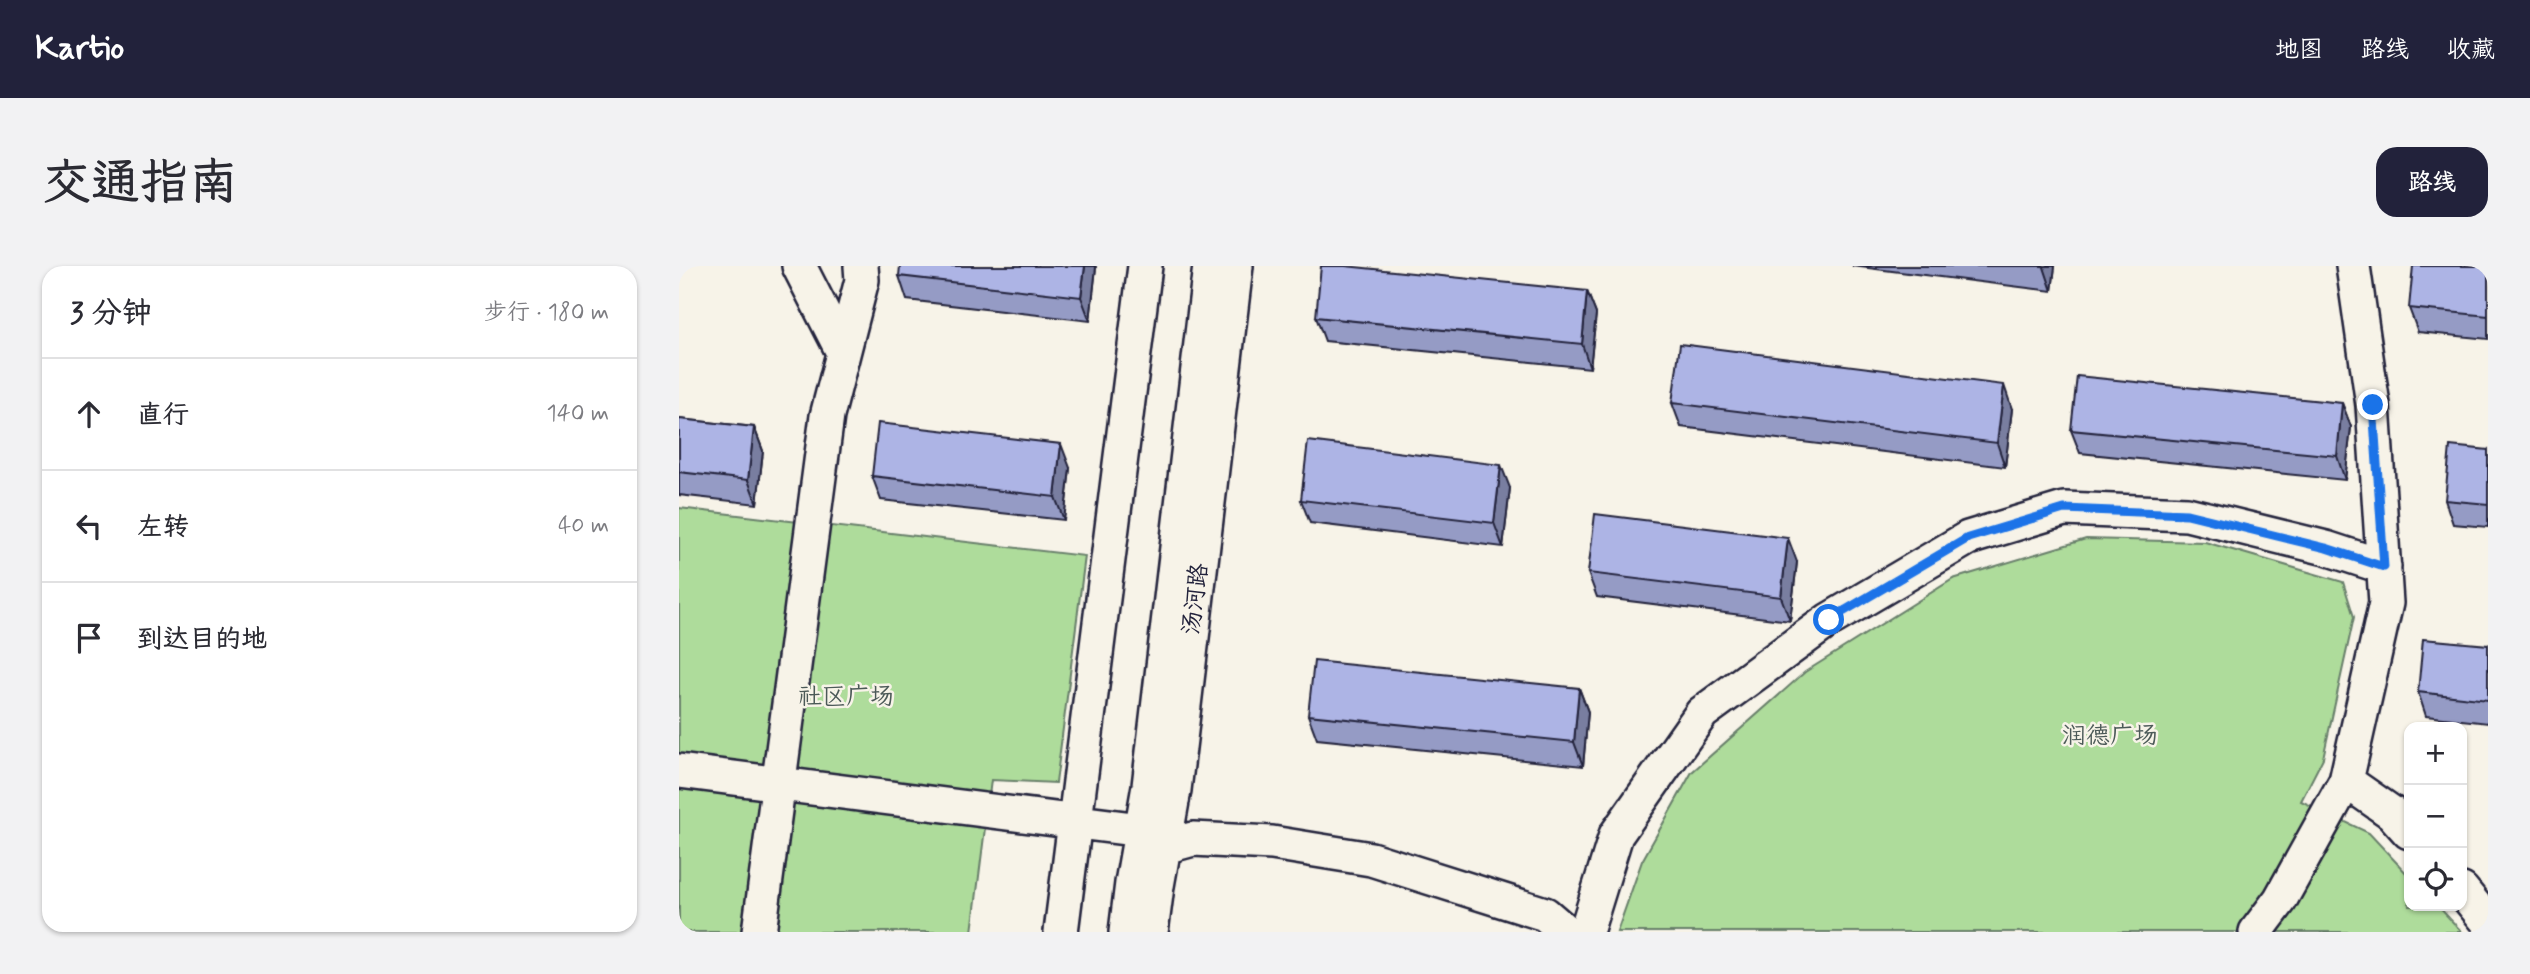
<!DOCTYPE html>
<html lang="zh">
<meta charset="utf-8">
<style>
:root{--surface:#fff;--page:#f2f2f3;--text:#2b2b33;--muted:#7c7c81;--line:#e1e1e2;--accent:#22223b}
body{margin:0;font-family:Mynerve,"LXGW WenKai TC",sans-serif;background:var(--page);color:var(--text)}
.controls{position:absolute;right:21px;bottom:21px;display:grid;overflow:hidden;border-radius:14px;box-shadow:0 2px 5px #0004}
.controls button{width:63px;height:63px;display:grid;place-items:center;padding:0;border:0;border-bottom:2px solid var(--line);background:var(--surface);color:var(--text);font:35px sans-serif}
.stop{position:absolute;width:21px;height:21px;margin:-16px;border:5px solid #1a73e8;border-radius:50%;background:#fff}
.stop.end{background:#1a73e8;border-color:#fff;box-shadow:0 2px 7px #0008}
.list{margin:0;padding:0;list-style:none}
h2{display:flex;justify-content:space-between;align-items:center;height:91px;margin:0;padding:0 28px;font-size:30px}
h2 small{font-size:23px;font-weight:400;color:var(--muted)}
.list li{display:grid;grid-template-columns:46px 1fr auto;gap:21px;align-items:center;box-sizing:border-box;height:112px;padding:0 28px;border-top:2px solid var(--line)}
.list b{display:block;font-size:26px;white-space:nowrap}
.list em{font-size:23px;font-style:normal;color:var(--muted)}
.icon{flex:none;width:38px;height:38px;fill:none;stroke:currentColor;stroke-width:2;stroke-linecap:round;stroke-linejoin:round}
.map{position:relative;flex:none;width:1809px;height:666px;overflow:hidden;border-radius:21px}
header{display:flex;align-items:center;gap:42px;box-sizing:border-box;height:98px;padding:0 35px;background:var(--accent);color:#fff}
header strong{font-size:33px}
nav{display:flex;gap:38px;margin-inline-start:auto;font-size:24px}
.intro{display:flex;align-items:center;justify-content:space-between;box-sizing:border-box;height:168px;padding:0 42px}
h1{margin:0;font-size:49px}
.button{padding:18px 32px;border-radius:21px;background:var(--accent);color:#fff;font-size:24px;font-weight:700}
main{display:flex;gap:42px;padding:0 42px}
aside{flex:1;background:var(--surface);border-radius:21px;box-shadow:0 2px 5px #0004}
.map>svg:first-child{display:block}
.green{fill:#aedc9b;stroke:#687f6b;stroke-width:2}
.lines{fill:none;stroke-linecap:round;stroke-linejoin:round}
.minor-casing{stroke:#22223b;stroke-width:38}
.minor{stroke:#f7f3e8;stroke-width:33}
.wall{fill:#959bc5;stroke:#22223b;stroke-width:2}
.shaded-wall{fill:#797ea0;stroke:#22223b;stroke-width:2}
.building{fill:#adb4e5;stroke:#22223b;stroke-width:2}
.route{stroke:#1a73e8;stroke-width:9}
.labels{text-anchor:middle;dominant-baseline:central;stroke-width:5;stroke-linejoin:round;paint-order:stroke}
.street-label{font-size:24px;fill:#22223b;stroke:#f7f3e8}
.park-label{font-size:24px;fill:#4c5a58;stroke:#f7f3e8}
</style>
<header>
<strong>Kartio</strong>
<nav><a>地图</a><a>路线</a><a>收藏</a></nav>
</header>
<div class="intro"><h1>交通指南</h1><a class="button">路线</a></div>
<main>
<aside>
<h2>3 分钟<small>步行 · 180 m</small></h2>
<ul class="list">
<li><svg class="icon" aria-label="ahead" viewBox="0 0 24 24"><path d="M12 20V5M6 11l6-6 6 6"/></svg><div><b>直行</b></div><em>140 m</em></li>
<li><svg class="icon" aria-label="left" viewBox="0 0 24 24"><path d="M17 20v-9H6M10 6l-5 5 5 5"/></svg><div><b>左转</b></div><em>40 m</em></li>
<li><svg class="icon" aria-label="arrive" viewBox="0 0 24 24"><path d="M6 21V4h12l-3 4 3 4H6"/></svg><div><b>到达目的地</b></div></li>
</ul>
</aside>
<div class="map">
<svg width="1809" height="666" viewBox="0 0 1809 666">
<rect width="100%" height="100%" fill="#f7f3e8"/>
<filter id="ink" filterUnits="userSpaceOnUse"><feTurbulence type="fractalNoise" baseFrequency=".0143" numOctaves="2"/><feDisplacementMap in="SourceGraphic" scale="14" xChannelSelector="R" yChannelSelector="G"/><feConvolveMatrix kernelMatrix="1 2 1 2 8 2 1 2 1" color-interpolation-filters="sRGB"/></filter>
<g filter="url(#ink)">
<!-- green -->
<path class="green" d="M0 242 406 290 377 517 312 514 293 666H0Z
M1407 273 1526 276 1664 316 1675 351 1644 492 1622 535 1690 567 1730 610V640H1759L1783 666H938L963 595 1013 506 1126 406 1274 313Z"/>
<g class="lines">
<!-- minor casing -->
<g class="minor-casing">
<path id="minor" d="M120 0 164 86
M0 505 462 564
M1667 515 1713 547 1730 566
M485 581 514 573 593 577 692 593 866 648 887 666
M1783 624 1809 656
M80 666 148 150 183 14 182 0
M382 666 466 0
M447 666 453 617 470 520 531 0
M472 666 478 620 495 524 557 0
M907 666 937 569 1023 447 1150 354 1289 272 1385 243 1508 248 1647 282 1705 301
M1577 666 1601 634 1667 515 1707 337 1694 139 1674 0"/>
</g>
<!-- minor -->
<use href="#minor" class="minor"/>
</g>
<!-- wall -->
<path class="wall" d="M1173 0H1376L1373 25Z
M1809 0V73L1739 66 1730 42Z
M417 1 411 55 228 34 220 10Z
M908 25 917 48 911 102 646 75 637 51Z
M993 137 1333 143 1326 201 1002 161Z
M1663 137 1672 161 1666 214 1401 187 1392 164Z
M0 153 75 161 84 185 78 238 0 229Z
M1809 184V261L1774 258 1766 234Z
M391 202 385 254 202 234 193 210Z
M831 222 824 281 631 257 622 234Z
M1118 296 1111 355 918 331 909 307Z
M1809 379V457L1747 450 1739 426Z
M900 422 909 446 904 500 638 473 629 449Z"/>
<!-- shaded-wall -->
<path class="shaded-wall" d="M406 0H416L417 1 411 55 402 31Z
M1365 0H1376L1373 25 1365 1Z
M908 25 917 48 911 102 903 78Z
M1325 119 1333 143 1326 201 1318 177Z
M1663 137 1672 161 1666 214 1658 190Z
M75 161 84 185 78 238 69 214Z
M382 178 391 202 385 254 376 231Z
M822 199 831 222 824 281 815 257Z
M1109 272 1118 296 1111 355 1102 331Z
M900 422 909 446 904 500 895 476Z"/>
<!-- building -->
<path class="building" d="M221 0H406L402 31 220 10Z
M642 0H666L908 25 903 78 637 51Z
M1734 0H1809V50L1730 42Z
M1001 78 1325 119 1318 177 993 137Z
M1398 110 1663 137 1658 190 1392 164Z
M0 153 75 161 69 214 0 206Z
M199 157 382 178 376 231 193 210Z
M629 175 822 199 815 257 622 234Z
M1771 180 1809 184V238L1766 234Z
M916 248 1109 272 1102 331 909 307Z
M1744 373 1809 379V434L1739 426Z
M635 395 900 422 895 476 629 449Z"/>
</g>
<g class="lines" filter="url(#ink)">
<!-- route -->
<path class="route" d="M1150 354 1289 272 1385 243 1508 248 1647 282 1705 301 1694 139"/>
</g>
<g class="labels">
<!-- street labels -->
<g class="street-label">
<text transform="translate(517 333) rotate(-83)">汤河路</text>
</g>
<!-- park labels -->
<g class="park-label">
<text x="167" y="431">社区广场</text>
<text x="1431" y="470">润德广场</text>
</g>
</g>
</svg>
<div class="controls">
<button>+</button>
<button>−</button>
<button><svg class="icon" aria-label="locate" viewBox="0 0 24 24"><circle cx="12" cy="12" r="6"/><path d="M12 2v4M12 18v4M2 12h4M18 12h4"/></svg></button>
</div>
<div class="stop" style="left:1150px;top:354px"></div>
<div class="stop end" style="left:1694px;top:139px"></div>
</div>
</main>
